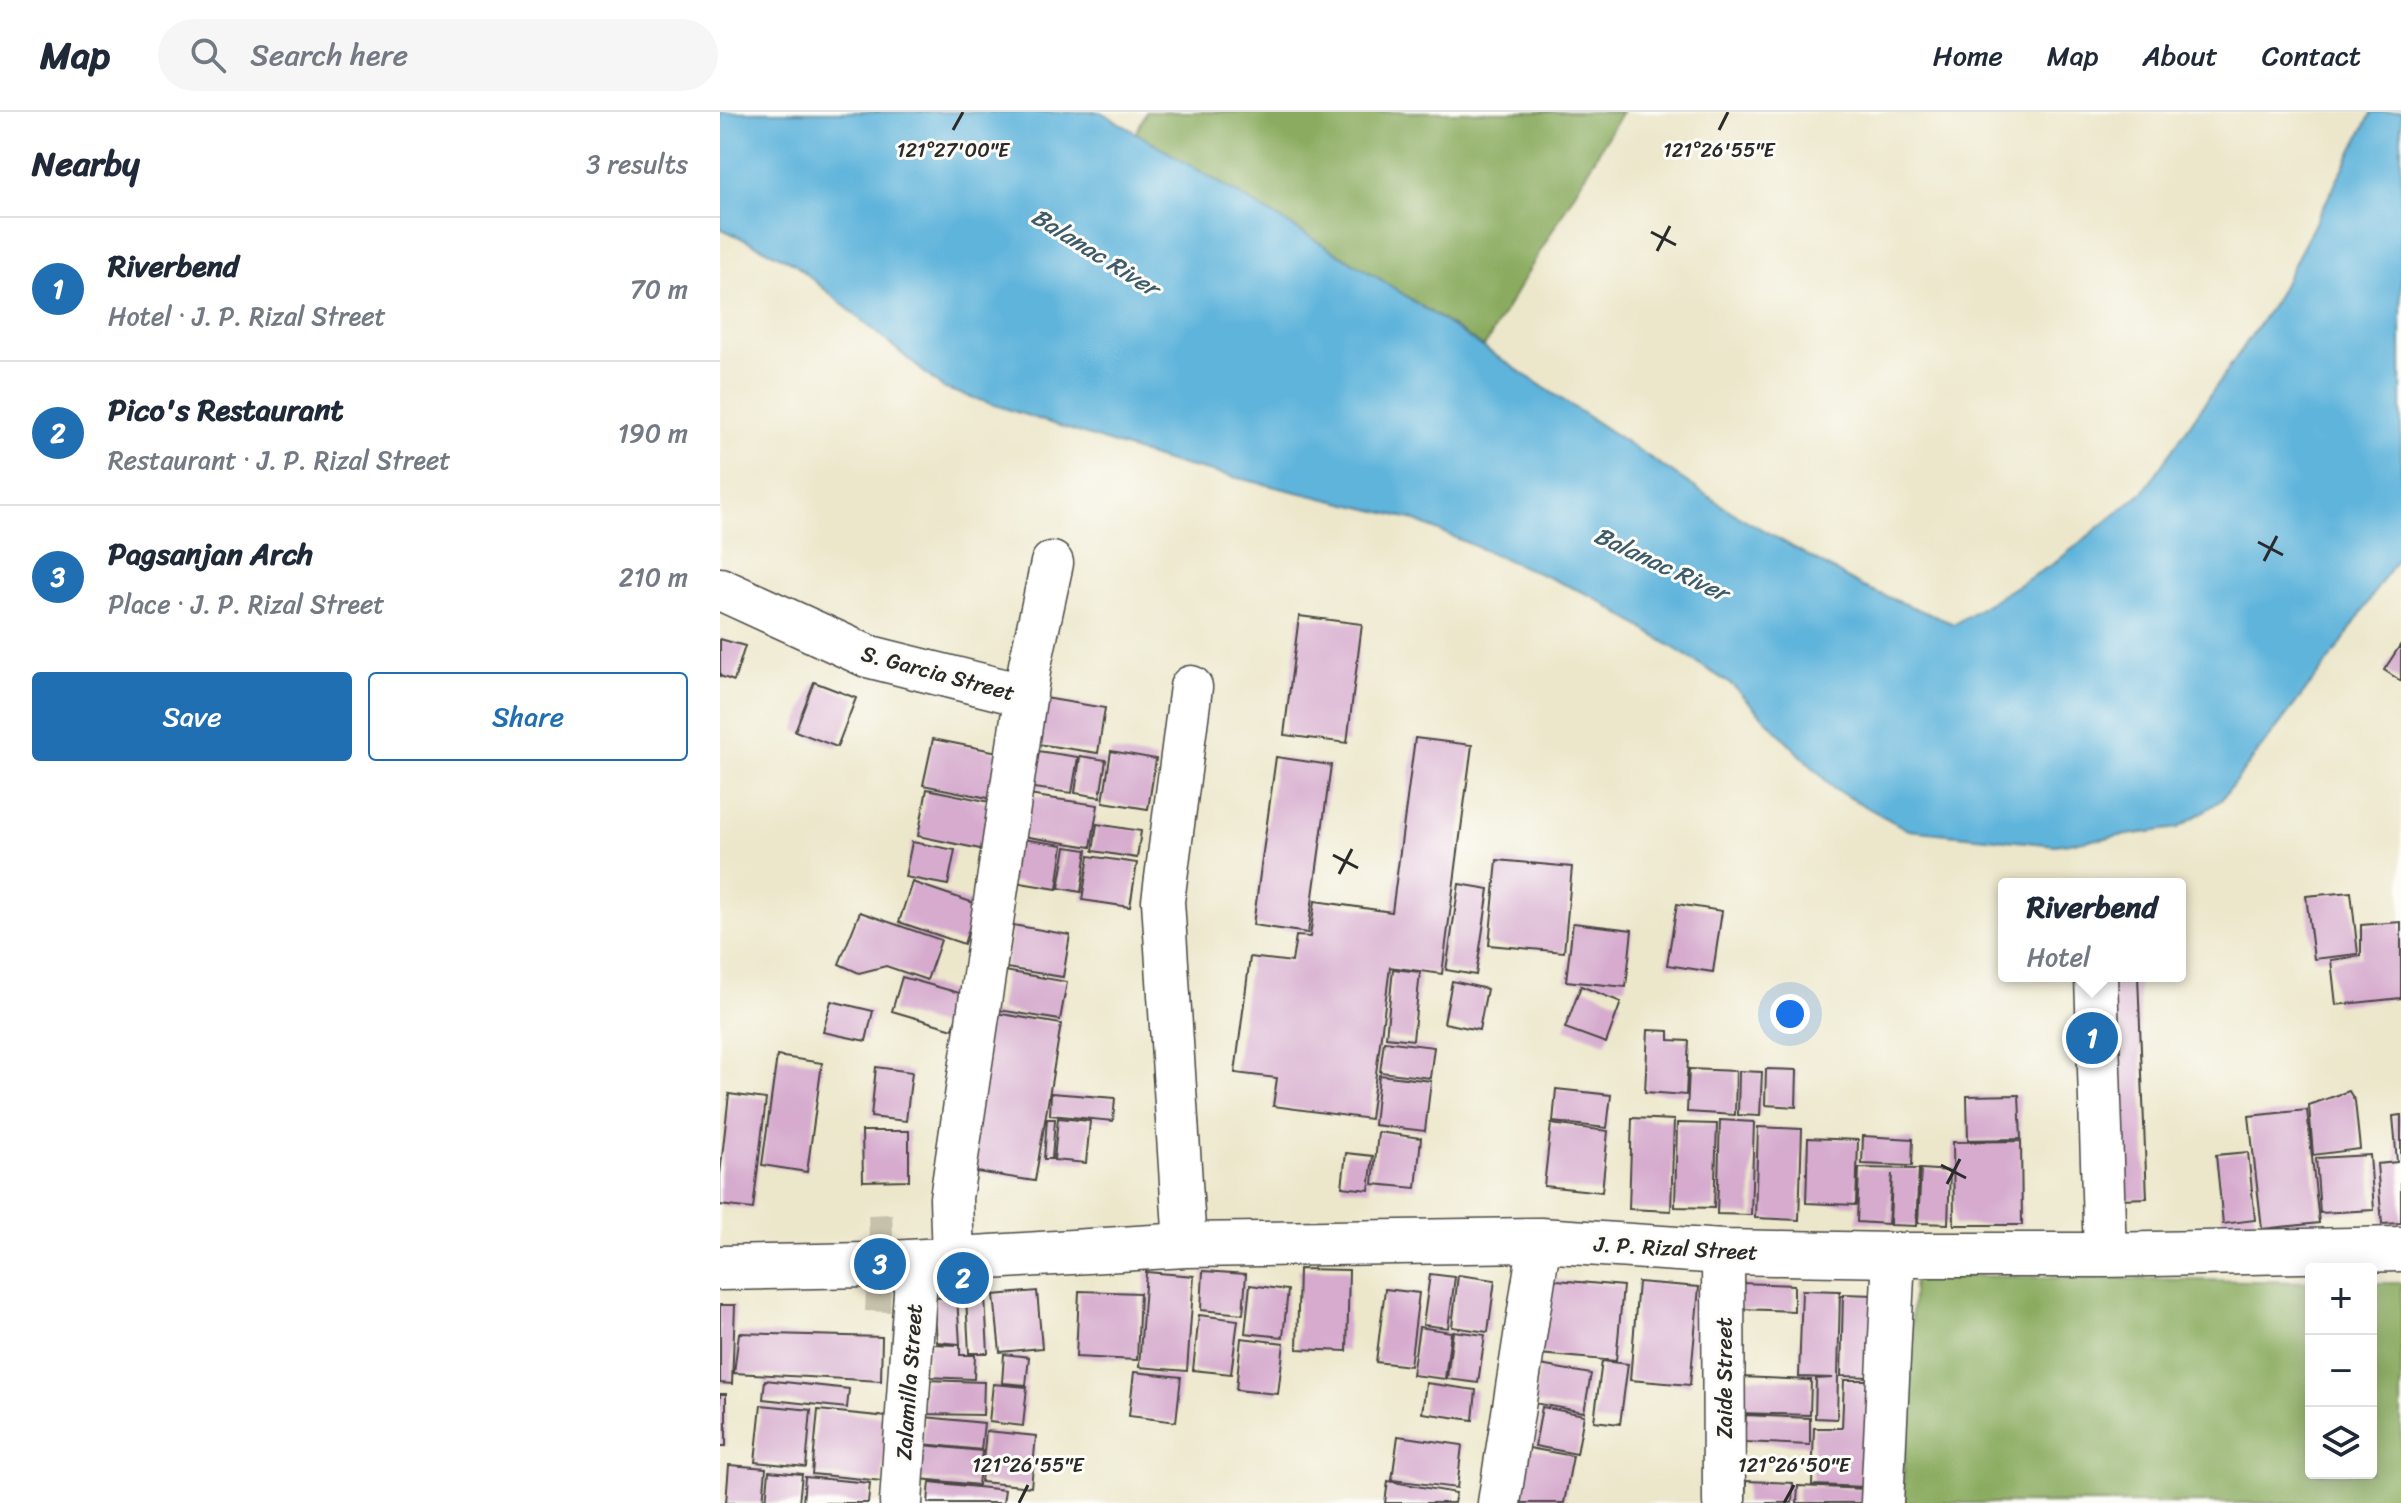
<!DOCTYPE html>
<meta charset="utf-8">
<style>
:root{--surface:#fff;--page:#f6f6f7;--text:#1f2937;--muted:#747a83;--line:#e0e1e3;--accent:#1f6fb2}
body{margin:0;font-family:Sriracha,sans-serif;background:var(--page);color:var(--text)}
.controls{position:absolute;right:24px;bottom:24px;display:grid;overflow:hidden;border-radius:8px;box-shadow:0 4px 20px #0003}
.controls button{width:72px;height:72px;display:grid;place-items:center;padding:0;border:0;border-bottom:2px solid var(--line);background:var(--surface);color:var(--text);font:40px sans-serif}
.you{position:absolute;left:1070px;top:902px;width:28px;height:28px;margin:-20px;border:6px solid #fff;border-radius:50%;background:#1a73e8;box-shadow:0 0 0 12px #1a73e833}
.badge{display:grid;place-items:center;width:52px;height:52px;border-radius:50%;background:var(--accent);color:#fff;font-size:26px;font-weight:700}
.pin{position:absolute;translate:-50% -50%;border:4px solid #fff;box-shadow:0 2px 8px #0006}
.popup{position:absolute;left:1278px;top:766px;width:188px;height:104px;box-sizing:border-box;display:grid;place-content:center;border-radius:8px;background:var(--surface);filter:drop-shadow(0 2px 6px #0005);font-size:26px;white-space:nowrap;color:var(--muted)}
.popup b{font-size:30px;color:var(--text)}
.popup::after{content:'';position:absolute;left:50%;top:100%;margin-left:-16px;border:16px solid transparent;border-top-color:var(--surface)}
.list{margin:0;padding:0;list-style:none}
h2{display:flex;justify-content:space-between;align-items:center;height:104px;margin:0;padding:0 32px;font-size:34px}
h2 small{font-size:26px;font-weight:400;color:var(--muted)}
.list li{display:grid;grid-template-columns:52px 1fr auto;gap:24px;align-items:center;box-sizing:border-box;height:144px;padding:0 32px;border-top:2px solid var(--line)}
.list b{display:block;font-size:30px;white-space:nowrap}
.list p{margin:0;font-size:26px;white-space:nowrap;color:var(--muted)}
.list em{font-size:26px;font-style:normal;color:var(--muted)}
.actions{display:flex;gap:16px;padding:24px 32px}
.actions a{flex:1;padding:18px 0;border:2px solid var(--accent);border-radius:8px;text-align:center;font-size:28px;color:var(--accent)}
.actions .main{background:var(--accent);color:#fff}
.icon{flex:none;width:44px;height:44px;fill:none;stroke:currentColor;stroke-width:2;stroke-linecap:round;stroke-linejoin:round}
.map{position:relative;flex:none;width:1681px;height:1391px;overflow:hidden}
header{display:flex;align-items:center;gap:48px;box-sizing:border-box;height:112px;padding:0 40px;background:var(--surface);border-bottom:2px solid var(--line)}
header strong{font-size:38px}
nav{display:flex;gap:44px;margin-inline-start:auto;font-size:28px}
.search{width:560px;height:72px;background:var(--page);display:flex;align-items:center;gap:20px;box-sizing:border-box;padding:0 28px;border-radius:44px;color:var(--muted);font-size:30px}
main{display:flex}
aside{flex:1;background:var(--surface)}
.map>svg:first-child{display:block}
.forest{fill:#8bac60;stroke:#5b6c46;stroke-width:2}
.water{fill:#5eb4db;stroke:#447083;stroke-width:2}
.building{fill:#d6abce}
.lines{fill:none;stroke-linecap:round;stroke-linejoin:round}
.major-tunnel{stroke:#c5c1ab;stroke-width:44;stroke-dasharray:44 22;stroke-linecap:butt}
.minor-casing{stroke:#484743;stroke-width:45}
.major-casing{stroke:#484743;stroke-width:47}
.minor{stroke:#fff;stroke-width:42}
.major{stroke:#fff;stroke-width:44}
.ticks{fill:none;stroke:#2b2b2b;stroke-width:3}
.labels{text-anchor:middle;dominant-baseline:central;stroke-width:6;stroke-linejoin:round;paint-order:stroke}
.street-label{font-size:22px;fill:#2b2b2b;stroke:#fdfcf7}
.water-label{font-size:24px;font-style:italic;fill:#3d5b69;stroke:#fdfcf7}
.ticks-label{font-size:20px;text-anchor:middle;fill:#2b2b2b;stroke:#fdfcf7;stroke-width:6;stroke-linejoin:round;paint-order:stroke}
</style>
<header>
<strong>Map</strong>
<div class="search"><svg class="icon" aria-label="search" viewBox="0 0 24 24"><circle cx="10" cy="10" r="6"/><path d="M15 15l6 6"/></svg>Search here</div>
<nav><a>Home</a><a>Map</a><a>About</a><a>Contact</a></nav>
</header>
<main>
<aside>
<h2>Nearby<small>3 results</small></h2>
<ul class="list">
<li><span class="badge">1</span><div><b>Riverbend</b><p>Hotel · J. P. Rizal Street</p></div><em>70 m</em></li>
<li><span class="badge">2</span><div><b>Pico's Restaurant</b><p>Restaurant · J. P. Rizal Street</p></div><em>190 m</em></li>
<li><span class="badge">3</span><div><b>Pagsanjan Arch</b><p>Place · J. P. Rizal Street</p></div><em>210 m</em></li>
</ul>
<div class="actions"><a class="main">Save</a><a>Share</a></div>
</aside>
<div class="map">
<svg width="1681" height="1391" viewBox="0 0 1681 1391">
<rect width="100%" height="100%" fill="#fdfcf7"/>
<filter id="ink" filterUnits="userSpaceOnUse"><feTurbulence type="fractalNoise" baseFrequency=".0125" numOctaves="2"/><feDisplacementMap in="SourceGraphic" scale="16" xChannelSelector="R" yChannelSelector="G"/><feConvolveMatrix kernelMatrix="1 2 1 2 8 2 1 2 1" color-interpolation-filters="sRGB"/></filter>
<filter id="wash" filterUnits="userSpaceOnUse"><feTurbulence type="fractalNoise" baseFrequency=".006" numOctaves="4" result="noise"/><feDisplacementMap in="SourceGraphic" scale="32" xChannelSelector="R" yChannelSelector="G"/><feGaussianBlur stdDeviation="1.8" result="paint"/><feColorMatrix in="noise" values="0 0 0 0 0 0 0 0 0 0 0 0 0 0 0 0 0 1.4 0 .05"/><feComposite in="paint" operator="in"/></filter>
<g filter="url(#wash)">
<rect width="100%" height="100%" fill="#ece7cb"/>
<!-- forest -->
<path class="forest" d="M426 0H902L764 235 657 165 416 21Z
M1194 1163 1591 1170V1361H1651V1171H1681V1391H1182Z"/>
<!-- water -->
<path class="water" d="M0 0H381L657 165 1015 402 1143 475 1234 512 1336 450 1424 379 1555 189 1652 0H1681V440L1617 538 1501 688 1458 716 1335 733 1188 718 1114 677 1012 573 872 484 691 407 446 349 223 276 72 150 0 116Z"/>
<g id="blocks">
<!-- building -->
<path class="building" d="M579 504 642 512 627 631 564 623Z
M0 527 25 534 14 569 0 564Z
M1681 532V569L1664 558Z
M94 570 136 586 117 635 75 619Z
M319 585 385 596 378 641 311 631Z
M695 626 752 633 722 862 670 855 650 1007 553 994 557 966 515 961 530 845 572 850 576 824 590 825 595 789 672 800Z
M213 627 283 641 273 687 203 673Z
M311 638 358 645 352 681 305 675Z
M391 639 436 647 428 697 383 690Z
M360 644 386 648 380 685 355 681Z
M556 645 611 653 588 821 533 813Z
M207 677 275 691 265 738 198 724Z
M308 683 378 693 371 735 302 724Z
M377 712 421 719 417 746 373 739Z
M295 726 343 733 337 777 288 769Z
M192 730 235 738 228 773 185 765Z
M346 735 367 738 361 780 339 776Z
M369 744 417 751 410 795 362 788Z
M777 748 852 755 844 840 769 833Z
M192 770 257 792 244 832 179 810Z
M739 772 769 777 756 863 726 858Z
M1631 780 1638 842 1594 847 1586 784Z
M957 792 1002 799 993 860 947 853Z
M140 800 221 828 207 868 166 854 139 861 119 852Z
M1681 810V886L1616 893 1611 848 1641 844V813Z
M853 811 912 818 906 875 846 869Z
M293 813 350 823 343 865 286 856Z
M673 857 700 860 693 928 666 925Z
M285 859 347 870 340 908 279 898Z
M1391 864H1418L1427 1086 1400 1087Z
M182 865 243 882 233 917 172 899Z
M732 869 767 877 759 918 724 911Z
M861 874 901 890 886 931 845 916Z
M111 889 153 899 146 929 103 920Z
M270 900 341 912 315 1069 244 1058Z
M928 918 949 919V928L969 929 966 983 925 980Z
M664 929 714 935 710 966 660 960Z
M57 944 102 951 87 1060 42 1053Z
M156 955 192 960 186 1009 151 1005Z
M969 957 1016 959 1015 1003 967 1000Z
M1046 957 1077 958 1076 995 1045 993Z
M1019 959 1042 960 1040 1004 1018 1003Z
M659 963 711 969 705 1019 654 1013Z
M836 977 891 983 887 1016 833 1010Z
M1629 979 1635 989 1640 1037 1593 1043 1589 993Z
M331 981 395 986 393 1009 330 1003Z
M9 982 46 987 33 1097 0 1093V1063Z
M1299 983 1301 1027 1248 1028 1247 984Z
M1587 998 1599 1111 1542 1117 1529 1004Z
M1681 1003V1111L1662 1112 1657 1052 1677 1050 1673 1004Z
M338 1006 370 1009 366 1051 334 1048Z
M912 1006 954 1008 951 1099 909 1097Z
M327 1007H335L332 1047H324Z
M1000 1008 1034 1010 1031 1103 997 1102Z
M957 1011 997 1012 994 1096 955 1095Z
M831 1012 888 1019 882 1080 824 1074Z
M1038 1015 1082 1017 1079 1108 1035 1106Z
M142 1019H189V1068L143 1069Z
M658 1020 701 1026 696 1076 653 1072Z
M1143 1024 1193 1027 1192 1054 1142 1052Z
M1088 1026 1138 1028 1136 1093 1086 1091Z
M1301 1029 1302 1113H1234L1233 1030Z
M1528 1040 1535 1108 1503 1112 1496 1043Z
M626 1041 653 1044 649 1078 622 1075Z
M1650 1043 1654 1098 1600 1101 1596 1046Z
M1139 1056 1199 1057 1196 1114 1170 1113 1172 1062 1168 1112 1137 1110Z
M1201 1057 1230 1059 1228 1112 1198 1111Z
M579 1157 629 1158 627 1239 577 1237Z
M483 1159 526 1162 523 1202 481 1198Z
M426 1160 474 1164 467 1259 419 1255Z
M710 1162 735 1165 728 1216 703 1213Z
M738 1163 775 1168 768 1220 732 1215Z
M826 1167 903 1174 896 1249 819 1242Z
M918 1170 979 1175 970 1273 910 1268Z
M1020 1171 1074 1173V1199L1020 1197Z
M530 1173 568 1178 563 1225 525 1221Z
M665 1177 699 1181 690 1254 656 1250Z
M1082 1178 1120 1179 1117 1307 1095 1306 1096 1267 1113 1266 1079 1265Z
M317 1179 322 1236 280 1240 274 1183Z
M359 1179 420 1181 417 1248 356 1245Z
M1123 1182 1155 1183 1152 1265 1121 1264Z
M265 1184 268 1241H249L246 1185Z
M237 1185 240 1232 217 1230 214 1186Z
M0 1193H15L12 1272 0 1271Z
M479 1203 518 1208 511 1262 473 1258Z
M699 1215 731 1220 725 1267 692 1263Z
M733 1219 765 1223 758 1271 727 1267Z
M19 1221 162 1225 161 1269 14 1261Z
M521 1226 564 1231 558 1282 516 1278Z
M208 1232 240 1233V1243H255L254 1267 207 1265Z
M284 1242 309 1245 306 1273 282 1271Z
M882 1249 908 1252 900 1312 874 1309Z
M820 1253 871 1262 864 1300 814 1291Z
M414 1260 461 1265 456 1310 409 1304Z
M1020 1265 1091 1268 1090 1303 1019 1301Z
M45 1268 129 1277 127 1296 43 1287Z
M204 1268 264 1270 263 1303 203 1302Z
M1124 1268H1152L1147 1375 1092 1373 1094 1316H1122Z
M706 1271 756 1278 753 1308 702 1301Z
M273 1272 307 1275 303 1314 269 1310Z
M0 1282H6V1334H0Z
M41 1293 91 1298 86 1355 35 1350Z
M822 1295 864 1303 857 1342 815 1334Z
M98 1298 168 1305 162 1369 92 1362Z
M1026 1303 1090 1306V1333L1024 1330Z
M205 1305 264 1311 261 1338 203 1332Z
M266 1319 316 1324 311 1375 261 1370Z
M678 1324 742 1333 737 1376 672 1368Z
M203 1333 262 1339 258 1373 200 1367Z
M809 1336 853 1344 844 1391H799Z
M9 1353 46 1356 43 1391H6Z
M49 1359 82 1362 79 1391H46Z
M85 1365 150 1371 148 1391H83Z
M668 1369 736 1381 734 1391H665Z
M1026 1369 1073 1371 1072 1391H1025Z
M210 1370 285 1378 283 1391H208Z
M1078 1374 1148 1377 1147 1391H1077Z"/>
</g>
</g>
<g filter="url(#ink)">
<use href="#blocks" fill-opacity="0" stroke="#484743" stroke-width="2"/>
<g class="lines">
<!-- major-tunnel -->
<path class="major-tunnel" d="M149 1125 173 1124
M146 1177 171 1178"/>
<!-- minor casing -->
<g class="minor-casing">
<path id="minor" d="M0 477 147 544 306 584
M1376 864 1385 1143
M465 1133 443 789 471 575
M1003 1140 1004 1391
M233 1148 231 1086 310 553 332 451
M181 1391 197 1150
M779 1391 820 1128
M1162 1391 1174 1143"/>
</g>
<!-- major casing -->
<g class="major-casing">
<path id="major" d="M172 1151 465 1133 820 1128 1003 1140 1174 1143H1385L1681 1137
M0 1156 147 1153"/>
</g>
<!-- minor -->
<use href="#minor" class="minor"/>
<!-- major -->
<use href="#major" class="major"/>
</g>
</g>
<!-- ticks -->
<path class="ticks" d="M233 18 243 0M999 18 1008 0M931 120 956 133M937 139 950 114M1538 430 1563 443M1544 449 1557 424M613 743 638 756M619 762 632 737M1221 1053 1246 1066M1227 1072 1240 1047M299 1391 308 1373M1064 1391 1074 1373"/>
<g class="labels">
<!-- street labels -->
<g class="street-label">
<text transform="translate(218 561) rotate(15)">S. Garcia Street</text>
<text transform="translate(956 1136) rotate(3)">J. P. Rizal Street</text>
<text transform="translate(1004 1266) rotate(-90)">Zaide Street</text>
<text transform="translate(189 1270) rotate(-86)">Zalamilla Street</text>
</g>
<!-- water labels -->
<g class="water-label">
<text transform="translate(375 140) rotate(32)">Balanac River</text>
<text transform="translate(941 452) rotate(25)">Balanac River</text>
</g>
</g>
<g class="ticks-label">
<text x="233" y="45">121°27'00"E</text>
<text x="999" y="45">121°26'55"E</text>
<text x="308" y="1360">121°26'55"E</text>
<text x="1074" y="1360">121°26'50"E</text>
</g>
</svg>
<div class="controls">
<button>+</button>
<button>−</button>
<button><svg class="icon" aria-label="layers" viewBox="0 0 24 24"><path d="M12 4l9 5-9 5-9-5zM3 14l9 5 9-5"/></svg></button>
</div>
<div class="you"></div>
<div class="pin badge" style="left:1372px;top:926px">1</div>
<div class="popup"><b>Riverbend</b>Hotel</div>
<div class="pin badge" style="left:243px;top:1166px">2</div>
<div class="pin badge" style="left:160px;top:1152px">3</div>
</div>
</main>
